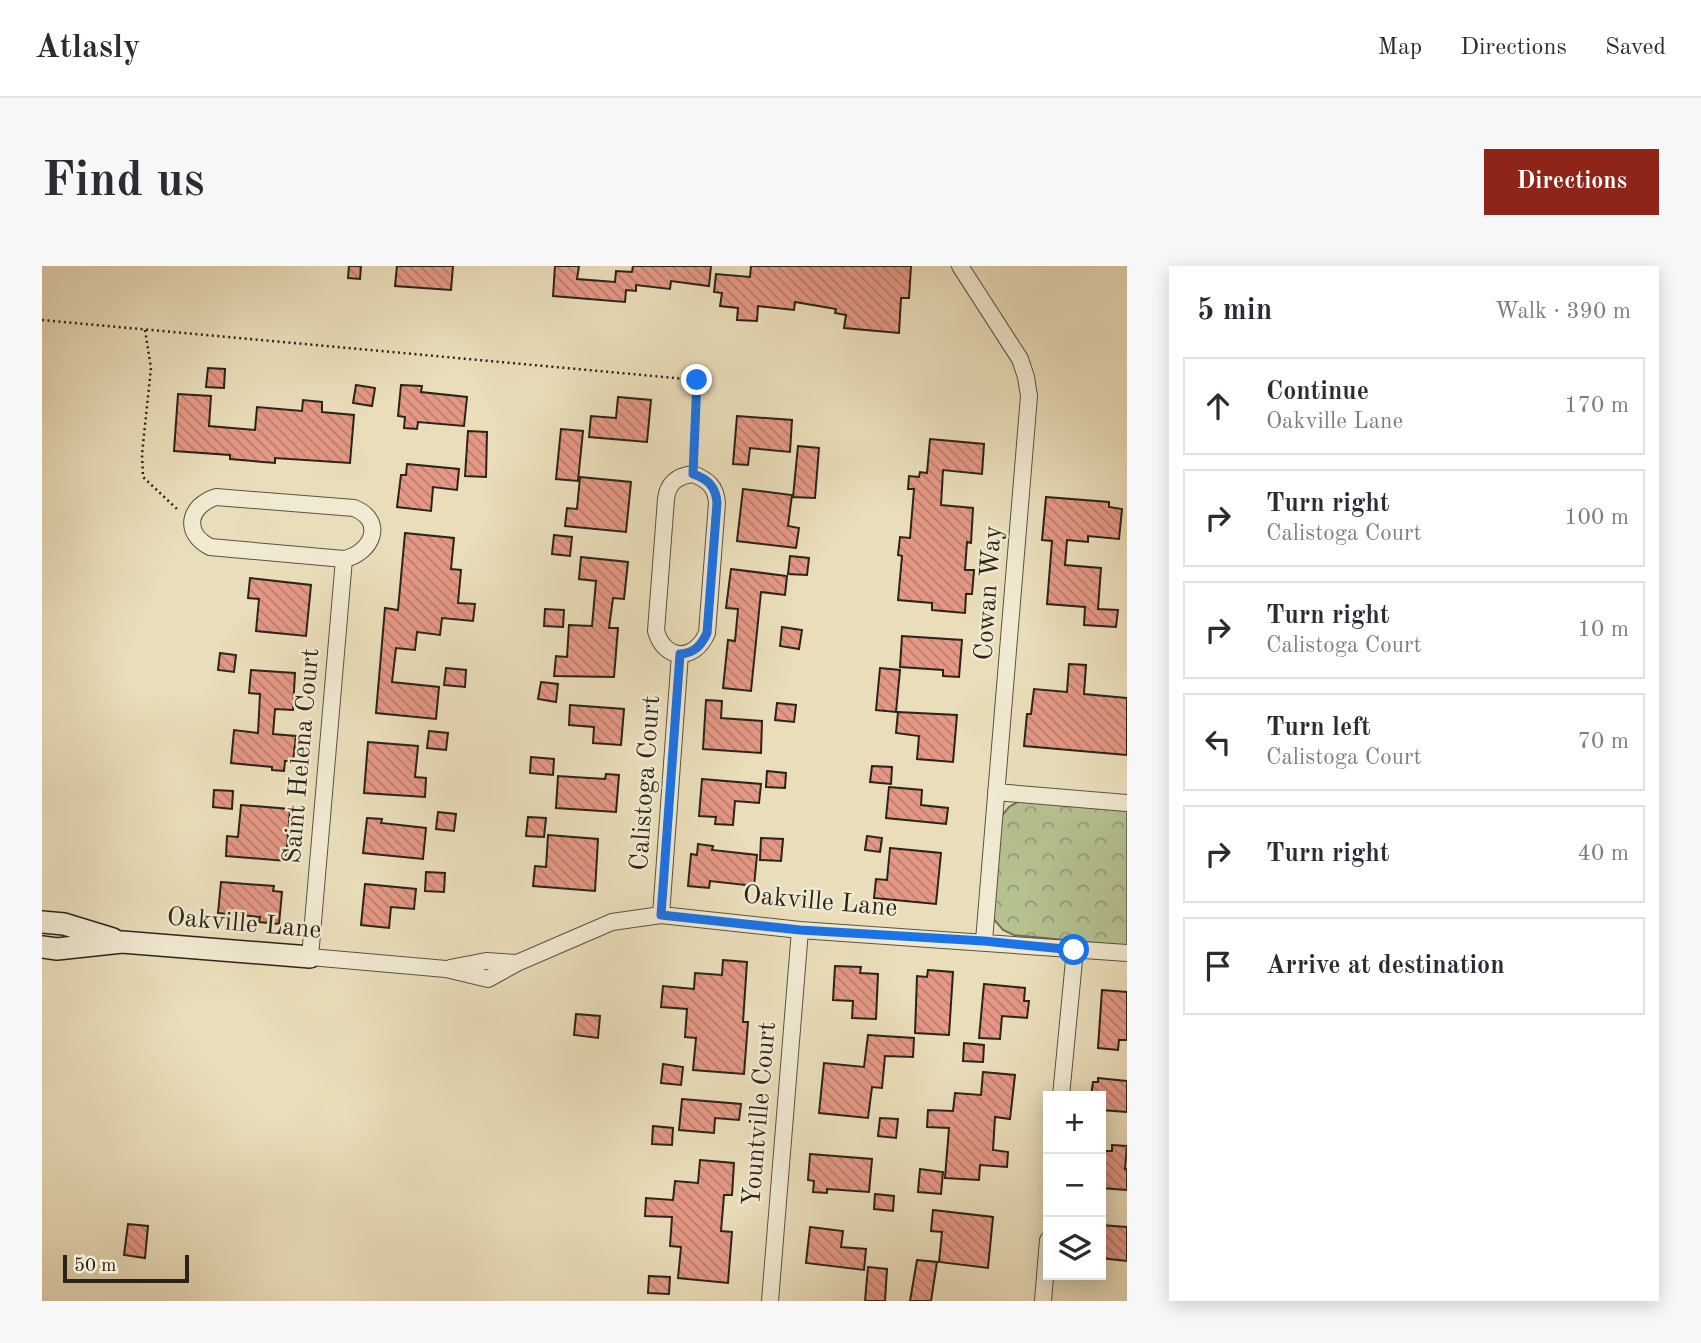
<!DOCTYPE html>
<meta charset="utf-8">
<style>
:root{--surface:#fff;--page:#f7f7f7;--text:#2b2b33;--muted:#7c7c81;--line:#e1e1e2;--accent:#8f2418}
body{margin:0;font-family:"Old Standard TT",serif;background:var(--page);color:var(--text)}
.controls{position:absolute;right:21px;bottom:21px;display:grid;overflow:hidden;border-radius:0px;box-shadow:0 4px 18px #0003}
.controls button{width:63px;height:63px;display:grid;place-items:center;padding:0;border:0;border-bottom:2px solid var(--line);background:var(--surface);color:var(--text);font:35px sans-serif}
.scale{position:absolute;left:21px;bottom:18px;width:126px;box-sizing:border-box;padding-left:7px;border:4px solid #2b2319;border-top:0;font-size:19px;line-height:24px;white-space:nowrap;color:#2b2319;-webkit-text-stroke:5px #f1ead2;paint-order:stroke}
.stop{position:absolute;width:21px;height:21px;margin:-16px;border:5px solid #1a73e8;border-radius:50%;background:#fff}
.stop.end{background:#1a73e8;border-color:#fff;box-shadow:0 2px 7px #0008}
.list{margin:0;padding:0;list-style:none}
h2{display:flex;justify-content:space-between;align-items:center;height:91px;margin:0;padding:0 28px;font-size:30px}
h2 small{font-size:23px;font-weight:400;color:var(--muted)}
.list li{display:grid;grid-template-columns:46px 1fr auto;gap:21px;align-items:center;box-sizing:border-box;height:98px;margin:0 14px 14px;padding:0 14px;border:2px solid var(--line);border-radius:0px}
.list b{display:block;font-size:26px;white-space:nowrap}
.list p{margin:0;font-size:23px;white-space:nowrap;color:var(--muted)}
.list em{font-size:23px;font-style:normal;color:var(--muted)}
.icon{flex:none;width:38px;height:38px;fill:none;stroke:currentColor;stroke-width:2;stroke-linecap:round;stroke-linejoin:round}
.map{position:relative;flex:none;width:1085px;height:1035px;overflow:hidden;border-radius:0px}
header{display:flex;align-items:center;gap:42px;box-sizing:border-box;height:98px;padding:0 35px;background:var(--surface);border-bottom:2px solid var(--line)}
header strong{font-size:33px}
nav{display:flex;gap:38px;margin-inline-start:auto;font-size:24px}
.intro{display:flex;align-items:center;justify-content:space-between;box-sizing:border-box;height:168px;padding:0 42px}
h1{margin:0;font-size:49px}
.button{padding:18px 32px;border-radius:0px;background:var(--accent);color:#fff;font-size:24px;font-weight:700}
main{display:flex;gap:42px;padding:0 42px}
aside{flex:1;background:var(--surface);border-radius:0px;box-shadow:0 4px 18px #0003}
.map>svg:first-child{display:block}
.park{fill:url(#park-crowns);stroke:#707254;stroke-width:2}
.building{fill:url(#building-back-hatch);stroke:#2b2319;stroke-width:2}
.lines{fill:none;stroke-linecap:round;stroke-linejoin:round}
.street-casing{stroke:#5b5241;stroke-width:18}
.secondary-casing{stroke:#2b2319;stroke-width:24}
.path{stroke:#2b2319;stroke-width:2.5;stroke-dasharray:2 3.5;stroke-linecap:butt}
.street{stroke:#f1ead2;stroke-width:16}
.secondary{stroke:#f1ead2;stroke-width:21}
.route{stroke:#1a73e8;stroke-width:9}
.labels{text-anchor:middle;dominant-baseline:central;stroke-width:5;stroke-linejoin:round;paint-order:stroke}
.street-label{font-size:26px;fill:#2b2319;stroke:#f1ead2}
</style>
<header>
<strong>Atlasly</strong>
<nav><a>Map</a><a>Directions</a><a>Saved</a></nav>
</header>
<div class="intro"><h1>Find us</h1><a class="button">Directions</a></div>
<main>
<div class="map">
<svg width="1085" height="1035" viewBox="0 0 1085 1035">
<defs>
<pattern id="park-crowns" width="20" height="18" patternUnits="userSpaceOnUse" patternTransform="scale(1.75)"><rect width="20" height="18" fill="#b6c190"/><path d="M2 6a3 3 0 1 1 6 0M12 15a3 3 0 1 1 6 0" fill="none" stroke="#949c75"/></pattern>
<pattern id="building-back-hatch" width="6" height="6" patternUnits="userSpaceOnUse" patternTransform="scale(1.75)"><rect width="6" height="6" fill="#e59885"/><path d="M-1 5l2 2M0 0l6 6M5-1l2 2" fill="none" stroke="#ba7c6c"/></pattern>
</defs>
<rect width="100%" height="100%" fill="#eadeba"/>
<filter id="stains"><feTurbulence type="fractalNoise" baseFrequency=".00286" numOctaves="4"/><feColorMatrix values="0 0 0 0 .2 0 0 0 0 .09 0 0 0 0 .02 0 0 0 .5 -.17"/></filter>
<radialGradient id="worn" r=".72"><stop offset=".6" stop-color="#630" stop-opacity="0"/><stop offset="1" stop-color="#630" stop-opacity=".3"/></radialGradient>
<!-- park -->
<path class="park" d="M979 534 1085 544V680L972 669 961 664 949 650 956 555 967 541Z"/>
<!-- building -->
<path class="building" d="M307 0H319L318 13 306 12Z
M355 0H411L409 24 353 20Z
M513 0H537L535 13 573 16 574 5 590 6 591 0H669L667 20 629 15 628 23 594 19V25L584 24 583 36 511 30Z
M709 0H869L867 32H859L857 67 802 62 804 49 793 47 794 43 753 36 752 44 716 40 715 55 695 54 696 42 678 40 680 27 672 26 674 8 708 11Z
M166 102 183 103 182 122 164 121Z
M314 119 333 122 330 140 311 137Z
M359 119 380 120 379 126 425 131 422 160 376 156 375 163 362 162 363 151 356 150Z
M136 128 169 130 167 160 213 164 215 141 260 145 261 134 280 136V146L312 149 308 197 233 192V197L188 193V189L132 185Z
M576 131 609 134 605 176 547 171 549 150 574 152Z
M695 150 750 154 748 186 708 182 706 199 691 198Z
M519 163 541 165 536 215 514 213Z
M426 165 445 166 444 211 423 210Z
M888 173 942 178 940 208 901 204 899 239 931 242 929 277 925 276 923 304H932L930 328H924L923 347 890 344V337L856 334 860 290 856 289 858 271 868 272 872 223H866L867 210 877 211 878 206 885 207Z
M756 180 777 182 773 232 751 231Z
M365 198 417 203 415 224 391 221 389 245 355 241 359 209H364Z
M538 211 589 216 584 266 523 260 525 242 535 243Z
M701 223 750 229 746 260 757 262 754 282 695 275Z
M1004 231 1067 236V241L1080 243 1077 273 1046 270V276L1025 274 1023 299 1059 302 1056 343 1076 344 1074 361 1042 359 1043 341 1005 338 1010 275 1000 274Z
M363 267 412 272 409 303 419 304 416 337 433 338 431 355 400 352 398 369 375 366 373 384 354 382 350 416 397 421 394 453 334 447 343 342 356 344Z
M512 269 530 271 528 290 510 288Z
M748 290 767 292 765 309 746 308Z
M539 291 586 296 582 333 571 332 567 362H576L572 411 512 410 514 390 525 391 527 359 550 360 554 315 537 313Z
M689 303 745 310 743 329 719 326 709 425 681 422 686 374 693 375 696 343 684 342Z
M208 312 269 319 264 370 214 365 217 333 206 332Z
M503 343 522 344 521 361 502 360Z
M740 361 760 364 757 383 738 380Z
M860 370 920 374 917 411 901 410V404L858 401Z
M178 387 194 389 192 406 176 404Z
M1027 398 1044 399 1042 428 1085 432V489L982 480 985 448H989L992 423 1025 426Z
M404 402 424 404 423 421 402 419Z
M838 402 858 404 854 446 834 444Z
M209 404 253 407 251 444 233 443 231 468 254 470 251 495H243L242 505 230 504V501L189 497 192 464 216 467 218 428 207 427Z
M499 416 516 418 514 436 496 433Z
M664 434 680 435 679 452 720 455 719 487 661 483Z
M735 437 754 439 752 456 733 454Z
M528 439 582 443 579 479 551 477 552 461 527 459Z
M856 446 915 449 911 496 875 493 877 470 854 467Z
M387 465 406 467 404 484 385 482Z
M326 476 376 480 373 511 384 512 383 531 322 527Z
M489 491 512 493 511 509 488 507Z
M830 500 850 501 849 518 828 516Z
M725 505 744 507 743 522 724 521Z
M564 508 577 509 574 546 514 542 516 510 563 513Z
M660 513 719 518 717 537 693 535 691 559 673 558 674 551 657 550Z
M847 521 880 524 879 539 906 542 904 558 844 552Z
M172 524 191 525 190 543 171 541Z
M199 539 248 543 244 595 184 590 185 570 196 571Z
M396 546 414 548 412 565 394 563Z
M486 551 504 552 502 571 484 570Z
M325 552 340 553 339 557 384 562 381 593 321 587Z
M506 569 556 573 553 625 491 620 493 600 504 601Z
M825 570 840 572 838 586 823 584Z
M719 572 741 573 739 595 718 594Z
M656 578 671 580 670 584 715 589 712 620 668 615 667 622 646 620 649 588 655 589Z
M848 582 899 587 894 638 832 632 834 613 845 614Z
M384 606 403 607 402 626 383 625Z
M179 616 232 620 231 625 240 626 237 658 217 656 218 651 176 647Z
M323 618 374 623 372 643 349 641 347 662 319 659Z
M681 694 705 696 701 756H706L702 808 651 804 654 772 643 771 645 743 619 741 621 720 652 723 653 707 680 709Z
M793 700 819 701 818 707 836 708 834 753 810 752 811 735 791 734Z
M886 704 911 706 907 769 873 767 875 710 885 711Z
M942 718 983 722 982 735H987L985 752 960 750 958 773 937 772Z
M1060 724 1085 726V774H1077L1076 784 1056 782Z
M534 748 558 750 556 772 532 769Z
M826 769 872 772 871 791 843 790 840 822 830 821 826 852 777 847 782 797 822 801Z
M922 777 942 779 941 796 921 795Z
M621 798 641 801 639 819 619 817Z
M941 806 973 809 968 853 953 851 951 884 966 886 965 901 938 899 937 914 903 912 907 862 885 861 886 844 911 845 913 827 939 829Z
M1056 812 1085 815V846L1059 844V830H1049L1051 816H1056Z
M640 833 699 838 697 854 673 852 672 867 637 864Z
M838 852 856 853 854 872 836 870Z
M611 860 631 862 630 879 610 878Z
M1070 879 1085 880 1083 903H1085V924L1059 922V885H1070Z
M768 888 830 893 827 926 785 923V927L771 926 772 915 766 914Z
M658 894 692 897 690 929H682L679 965 690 966 686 1017 636 1012 639 981 628 980 630 951 603 950 604 932 631 934 633 915 656 917Z
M878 903 901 906 899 928 876 926Z
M833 928 852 930 851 945 832 943Z
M891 944 951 951 946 1002 897 996 900 966 889 965Z
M86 958 106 960 103 992 82 989Z
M1059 959 1085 961V995L1059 992Z
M768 961 801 965 799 981 824 983 822 1004 764 997Z
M875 994 895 996 889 1035H868Z
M826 1001 845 1003 843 1035H823Z
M607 1010 628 1011 627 1028 606 1027Z"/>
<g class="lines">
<!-- street casing -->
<g class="street-casing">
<path id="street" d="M918 0 978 93 984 111 987 130 942 675
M651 208C666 214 674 221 675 237L665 367C653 395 623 396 614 365L624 233C626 216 636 210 651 208Z
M174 231 312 242C344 255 330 287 302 293L168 281C141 267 146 240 174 231Z
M302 293 268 691 404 703 446 713 475 697 570 656 619 649 758 664 1085 687
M954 526 1085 537
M619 649 638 388
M408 702 444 695 475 697
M1019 830 1033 684
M728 1035 758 664
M1001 1035 1006 974"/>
</g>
<!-- secondary casing -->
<g class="secondary-casing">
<path id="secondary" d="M0 656 22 658 71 673
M0 681 15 683 80 676 268 691"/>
</g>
<!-- path -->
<path class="path" d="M0 54 655 114 652 192
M103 64 109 102 100 188 101 211 136 244"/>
<!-- street -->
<use href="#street" class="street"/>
<!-- secondary -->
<use href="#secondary" class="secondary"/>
</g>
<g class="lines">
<!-- route -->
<path class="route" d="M655 114 651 208C666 213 674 221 675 237L665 367C659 380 652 387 638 388L619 649 758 664 942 675 1032 684"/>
</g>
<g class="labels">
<!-- street labels -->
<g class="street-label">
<text transform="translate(947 327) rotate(-86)">Cowan Way</text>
<text transform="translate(260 490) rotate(-85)">Saint Helena Court</text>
<text transform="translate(604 517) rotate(-86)">Calistoga Court</text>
<text transform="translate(778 636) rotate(5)">Oakville Lane</text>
<text transform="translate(202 658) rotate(5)">Oakville Lane</text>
<text transform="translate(718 848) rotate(-85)">Yountville Court</text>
</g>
</g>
<rect width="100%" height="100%" filter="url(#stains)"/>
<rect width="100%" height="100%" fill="url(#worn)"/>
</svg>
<div class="controls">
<button>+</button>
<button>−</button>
<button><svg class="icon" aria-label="layers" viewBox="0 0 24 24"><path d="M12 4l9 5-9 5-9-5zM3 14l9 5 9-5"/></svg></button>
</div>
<div class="scale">50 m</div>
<div class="stop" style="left:1032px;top:684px"></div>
<div class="stop end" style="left:655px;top:114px"></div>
</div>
<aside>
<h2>5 min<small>Walk · 390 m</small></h2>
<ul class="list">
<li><svg class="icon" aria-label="ahead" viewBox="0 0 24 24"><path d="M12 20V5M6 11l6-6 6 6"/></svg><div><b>Continue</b><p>Oakville Lane</p></div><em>170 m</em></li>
<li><svg class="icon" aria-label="right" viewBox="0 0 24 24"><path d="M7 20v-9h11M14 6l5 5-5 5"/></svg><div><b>Turn right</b><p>Calistoga Court</p></div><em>100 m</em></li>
<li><svg class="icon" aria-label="right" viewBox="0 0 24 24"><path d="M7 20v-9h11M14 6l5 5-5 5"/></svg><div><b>Turn right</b><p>Calistoga Court</p></div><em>10 m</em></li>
<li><svg class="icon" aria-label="left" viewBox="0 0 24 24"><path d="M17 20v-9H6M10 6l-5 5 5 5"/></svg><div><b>Turn left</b><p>Calistoga Court</p></div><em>70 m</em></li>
<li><svg class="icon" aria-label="right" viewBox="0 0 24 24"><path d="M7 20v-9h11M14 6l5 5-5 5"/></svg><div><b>Turn right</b></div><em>40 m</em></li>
<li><svg class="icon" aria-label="arrive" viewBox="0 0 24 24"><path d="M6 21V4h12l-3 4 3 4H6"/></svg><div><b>Arrive at destination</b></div></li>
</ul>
</aside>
</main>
